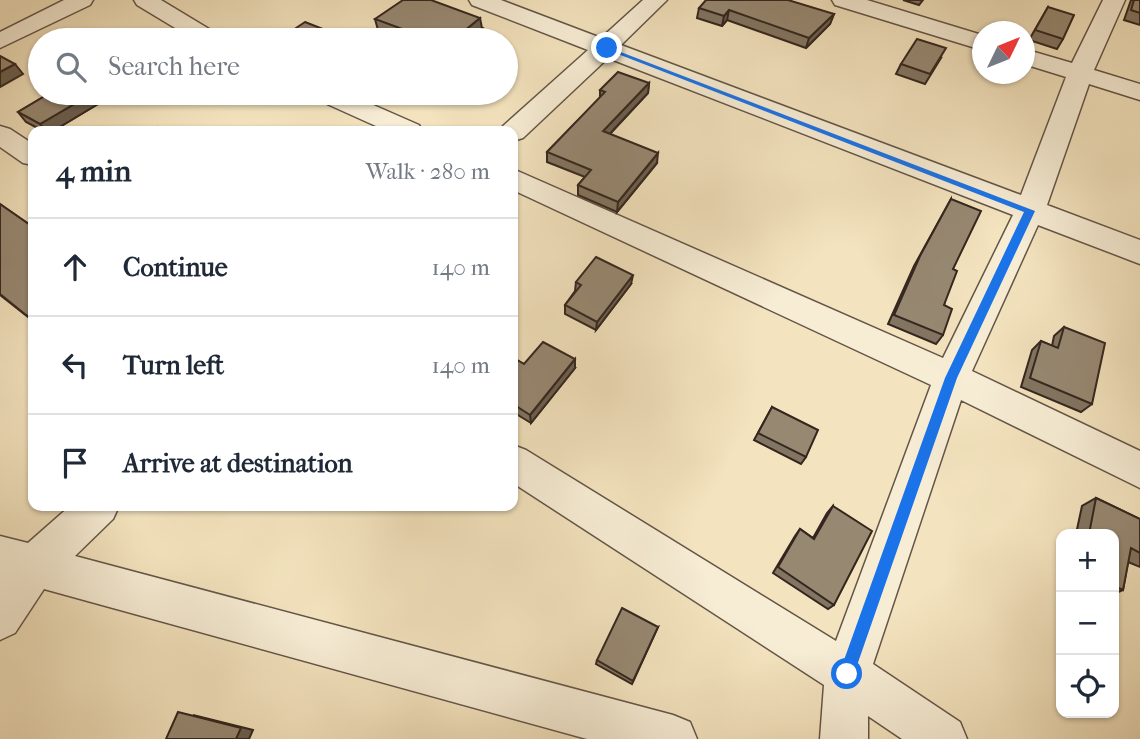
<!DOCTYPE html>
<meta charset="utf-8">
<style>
:root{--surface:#fff;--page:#f6f6f7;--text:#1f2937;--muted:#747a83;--line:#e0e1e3}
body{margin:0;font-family:"IM FELL French Canon",serif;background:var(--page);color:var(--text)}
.controls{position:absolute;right:21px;bottom:21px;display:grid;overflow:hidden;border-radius:14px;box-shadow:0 2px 5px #0004}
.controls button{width:63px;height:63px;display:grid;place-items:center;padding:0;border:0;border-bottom:2px solid var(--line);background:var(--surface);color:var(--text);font:35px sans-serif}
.compass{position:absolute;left:972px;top:21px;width:63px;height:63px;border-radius:50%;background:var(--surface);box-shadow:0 2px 5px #0004;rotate:47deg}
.stop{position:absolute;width:21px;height:21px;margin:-16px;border:5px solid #1a73e8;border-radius:50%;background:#fff}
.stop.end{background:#1a73e8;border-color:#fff;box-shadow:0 2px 7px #0008}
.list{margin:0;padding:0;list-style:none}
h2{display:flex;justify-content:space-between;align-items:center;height:91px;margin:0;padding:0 28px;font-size:30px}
h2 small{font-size:23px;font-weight:400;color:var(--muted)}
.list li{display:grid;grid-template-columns:46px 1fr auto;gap:21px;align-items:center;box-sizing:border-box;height:98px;padding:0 28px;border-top:2px solid var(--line)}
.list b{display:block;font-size:26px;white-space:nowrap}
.list em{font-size:23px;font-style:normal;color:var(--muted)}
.icon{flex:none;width:38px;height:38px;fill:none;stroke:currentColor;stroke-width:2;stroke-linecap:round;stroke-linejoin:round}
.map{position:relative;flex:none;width:1140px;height:739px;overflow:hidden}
.search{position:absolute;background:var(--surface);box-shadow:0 2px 5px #0004;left:28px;top:28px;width:490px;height:77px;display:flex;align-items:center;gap:18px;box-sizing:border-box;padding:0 24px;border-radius:38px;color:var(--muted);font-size:26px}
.panel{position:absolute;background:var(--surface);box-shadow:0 2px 5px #0004;left:28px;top:126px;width:490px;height:385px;border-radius:14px}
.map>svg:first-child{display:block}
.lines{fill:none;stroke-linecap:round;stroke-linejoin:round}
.minor-casing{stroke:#645547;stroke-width:3}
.minor{fill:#f7edd5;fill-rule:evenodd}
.wall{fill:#827562;stroke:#34261f;stroke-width:2}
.shaded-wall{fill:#6a5f50;stroke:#34261f;stroke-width:2}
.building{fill:#978872;stroke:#34261f;stroke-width:2}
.route{fill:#1a73e8}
</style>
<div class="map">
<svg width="1140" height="739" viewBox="0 0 1140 739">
<rect width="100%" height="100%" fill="#f3e3be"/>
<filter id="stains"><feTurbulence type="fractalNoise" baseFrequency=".00286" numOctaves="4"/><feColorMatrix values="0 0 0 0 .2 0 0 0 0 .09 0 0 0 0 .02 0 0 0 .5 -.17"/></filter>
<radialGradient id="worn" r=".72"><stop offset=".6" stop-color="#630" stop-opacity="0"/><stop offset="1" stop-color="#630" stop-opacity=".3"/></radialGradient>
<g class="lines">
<!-- minor casing -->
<g class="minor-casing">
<path id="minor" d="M64 0H93L90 5 0 48V32Z
M134 0H161L219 35 223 40H195L137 5Z
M469 0H501L601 38 643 0H667L621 45 1021 195 1066 77 1024 64V49L1072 63 1103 0H1125L1094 70 1140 84V100L1089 84 1047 205 1140 240V264L1038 225 972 371 1140 451V488L961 400 873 664 960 722 967 739H902L868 716V739H820L824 685 513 483V445L526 450 836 641 931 385 513 190V169L943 358 1013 215 608 58 523 138 513 141V131H500L503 126 588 50 472 5Z
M832 0H867L982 35V50L835 5Z
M312 93H346L419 125 422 131H387L316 99Z
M0 126 10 129 33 144V165L23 163 0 147Z
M70 506H119L113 519 75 556 673 715 690 722 697 739H587L44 589 15 633 0 640V536L28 543Z"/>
</g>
<!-- minor -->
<use href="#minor" class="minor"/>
</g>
<!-- wall -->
<path class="wall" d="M903 0H923L919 5Z
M1131 0H1140V25L1124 20Z
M1048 7 1063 39 1057 49 1029 40Z
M699 8 834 14 830 24 806 48 727 20 722 26 697 18Z
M375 19 482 28 466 40H407L378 30Z
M941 58 925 84 896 74 901 64Z
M649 83 648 93 610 134 657 163 617 212 578 195V185L585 177 547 162V152L600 98V90Z
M50 93H97L103 101 53 131H43L26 122 18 112Z
M951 199 953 269 944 305 943 335 936 344 888 324 914 266Z
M0 204 33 227V321L0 295Z
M576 282 631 284 596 330 565 314V305L575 291Z
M1064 327 1092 404 1081 412 1021 387 1032 350 1041 341 1052 346 1054 336Z
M513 359 524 364 575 368 531 423 513 412Z
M772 407 806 457 801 464 754 440Z
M1096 498 1140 519V567L1128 562 1123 590 1114 594V534H1076L1082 506Z
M833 506 834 605 828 609 773 573 795 536 800 529 813 538 827 513Z
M658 627 632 684 596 664 597 660Z"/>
<!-- shaded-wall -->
<path class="shaded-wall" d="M729 10 727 20 722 26 724 16Z
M834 14 830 24 806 48 809 38Z
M480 18 482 28 466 40H453Z
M333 33 336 40H323Z
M15 64 23 74 0 87V72Z
M649 83 648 93 603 141V131Z
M93 93H97L103 101 53 131H46L40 124Z
M658 153 657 163 617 212 618 202Z
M633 275 631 284 596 330 597 322Z
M575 359V368L531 423 530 415Z
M193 715 253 730 249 739H236Z"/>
<!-- building -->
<path class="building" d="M403 0H431L480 18 453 40H432L375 19Z
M706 0H788L834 14 809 38 729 10 724 16 699 8Z
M1134 0H1140V13L1131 10Z
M1048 7 1074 15 1063 39 1035 30Z
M305 22 333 33 323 40H293L284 36Z
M917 39 946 48 930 74 901 64Z
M0 56 15 64 0 72Z
M618 72 649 83 603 131 658 153 618 202 578 185 591 170 547 152 605 92 600 90Z
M50 93H93L40 124 18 112Z
M158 127 167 131H152Z
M951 199 981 211 953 269 957 271 944 305 952 309 943 335 894 315 920 256Z
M0 204 33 227V318L26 315 0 294Z
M596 257 633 275 597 322 565 305 581 285 576 282Z
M1064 327 1105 343 1092 404 1030 378 1041 341 1058 348Z
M543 342 575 359 530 415 513 404V359L514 358 524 364Z
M772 407 818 430 806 457 758 433Z
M1096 498 1140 519V553L1131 548 1123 590 1114 586V534H1089Z
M833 506 872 531 834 605 778 567 800 529 814 539Z
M622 608 658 627 633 681 597 660Z
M178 712 241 728 236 739H166Z"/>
<!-- route -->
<path class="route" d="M605 46 1035 211 957 378 854 674 852 679 847 681 841 679 839 674 945 378 1024 212 605 49Z"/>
<rect width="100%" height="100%" filter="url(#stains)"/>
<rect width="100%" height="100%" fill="url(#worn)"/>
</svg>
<div class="controls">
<button>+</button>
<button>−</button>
<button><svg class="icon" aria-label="locate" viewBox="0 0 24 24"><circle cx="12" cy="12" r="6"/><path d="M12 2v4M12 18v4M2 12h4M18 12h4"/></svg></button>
</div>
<svg class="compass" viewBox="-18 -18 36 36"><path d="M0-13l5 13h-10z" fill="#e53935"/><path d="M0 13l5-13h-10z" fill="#747a83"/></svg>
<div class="stop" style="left:847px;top:674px"></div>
<div class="stop end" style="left:607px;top:48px"></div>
<div class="search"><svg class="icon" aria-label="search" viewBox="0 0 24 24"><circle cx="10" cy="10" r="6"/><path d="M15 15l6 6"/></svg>Search here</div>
<section class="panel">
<h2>4 min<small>Walk · 280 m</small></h2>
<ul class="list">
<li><svg class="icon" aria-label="ahead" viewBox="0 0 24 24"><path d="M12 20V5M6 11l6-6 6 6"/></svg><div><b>Continue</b></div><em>140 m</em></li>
<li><svg class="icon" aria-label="left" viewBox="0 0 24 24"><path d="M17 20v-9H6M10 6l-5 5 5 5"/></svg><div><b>Turn left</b></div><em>140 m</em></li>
<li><svg class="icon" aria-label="arrive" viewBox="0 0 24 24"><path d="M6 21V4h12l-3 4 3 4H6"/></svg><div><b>Arrive at destination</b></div></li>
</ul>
</section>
</div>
